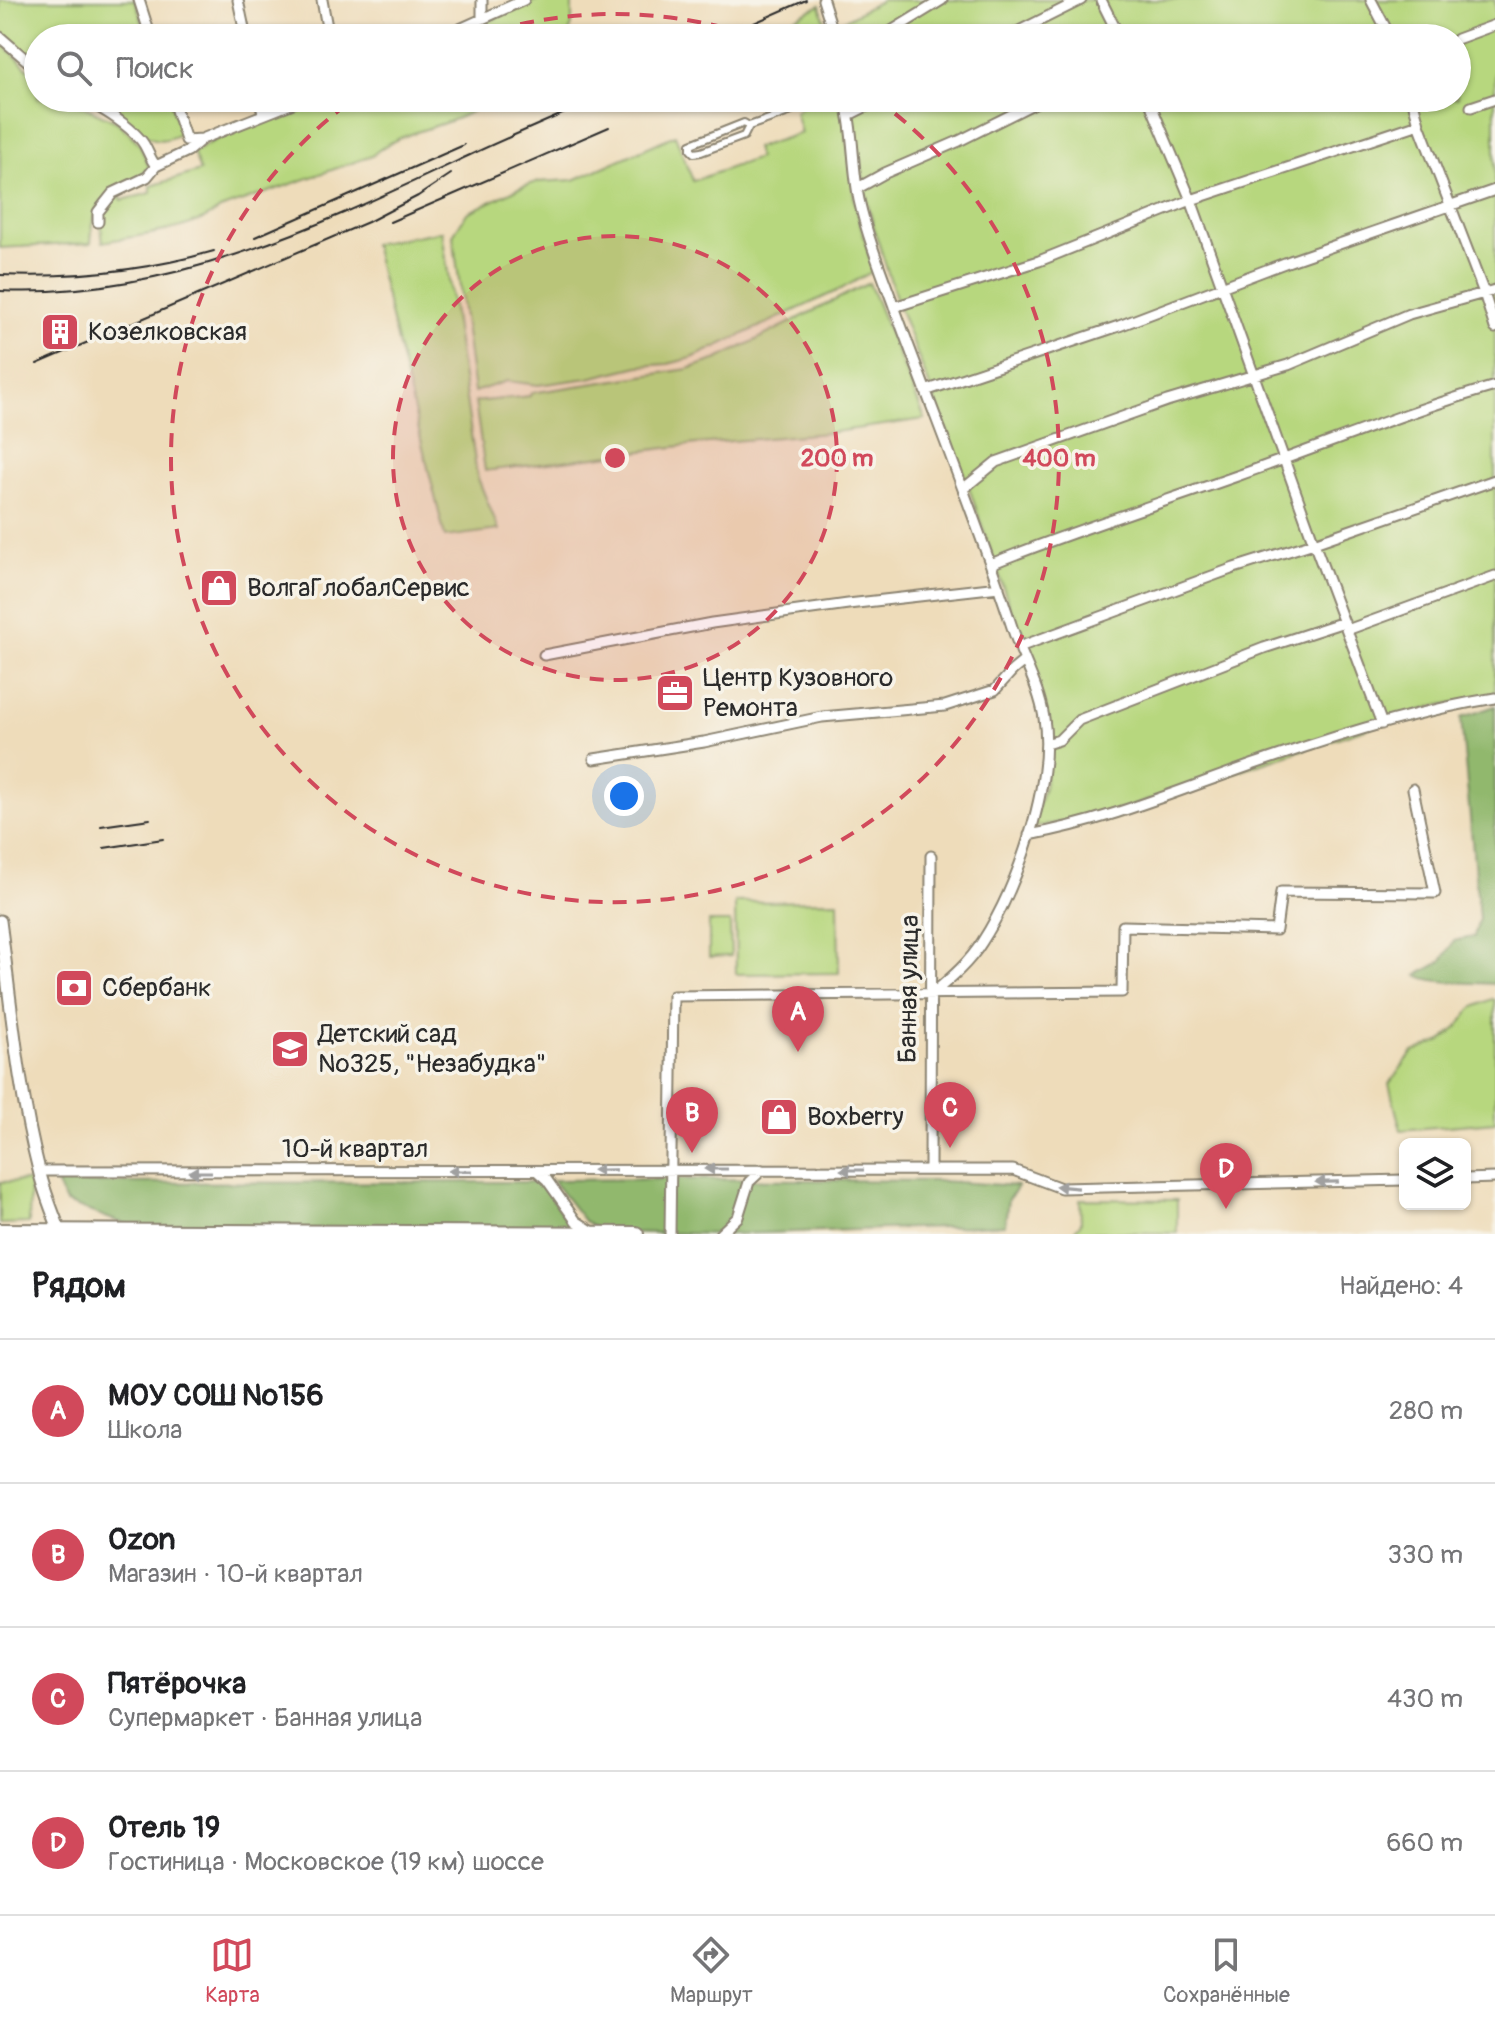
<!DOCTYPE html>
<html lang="ru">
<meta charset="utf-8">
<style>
:root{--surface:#fff;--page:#f2f2f2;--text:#202124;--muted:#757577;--line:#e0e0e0;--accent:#d1495b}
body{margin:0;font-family:Pangolin,sans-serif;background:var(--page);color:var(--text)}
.controls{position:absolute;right:24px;bottom:24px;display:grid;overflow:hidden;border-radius:12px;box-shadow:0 2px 6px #0004}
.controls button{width:72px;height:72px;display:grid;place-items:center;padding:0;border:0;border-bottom:2px solid var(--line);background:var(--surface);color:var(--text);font:40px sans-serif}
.you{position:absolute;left:624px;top:796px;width:28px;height:28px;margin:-20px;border:6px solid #fff;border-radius:50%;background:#1a73e8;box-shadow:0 0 0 12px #1a73e833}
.badge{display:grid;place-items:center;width:52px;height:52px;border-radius:50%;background:var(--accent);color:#fff;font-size:26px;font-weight:700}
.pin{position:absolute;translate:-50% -66px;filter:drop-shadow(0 2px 4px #0008)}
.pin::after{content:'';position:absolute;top:42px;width:28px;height:24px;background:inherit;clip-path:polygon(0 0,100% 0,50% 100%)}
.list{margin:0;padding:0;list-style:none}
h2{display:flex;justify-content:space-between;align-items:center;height:104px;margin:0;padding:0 32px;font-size:34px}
h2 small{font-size:26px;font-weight:400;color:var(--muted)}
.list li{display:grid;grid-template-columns:52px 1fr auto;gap:24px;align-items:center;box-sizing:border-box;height:144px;padding:0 32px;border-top:2px solid var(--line)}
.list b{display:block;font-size:30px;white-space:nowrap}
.list p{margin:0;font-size:26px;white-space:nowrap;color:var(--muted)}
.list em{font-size:26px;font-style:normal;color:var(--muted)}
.icon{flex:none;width:44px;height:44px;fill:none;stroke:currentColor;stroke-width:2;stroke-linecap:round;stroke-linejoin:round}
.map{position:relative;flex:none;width:1495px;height:1234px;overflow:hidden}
.search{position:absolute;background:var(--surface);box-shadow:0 2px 6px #0004;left:24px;right:24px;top:24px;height:88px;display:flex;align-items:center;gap:20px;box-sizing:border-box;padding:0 28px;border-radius:44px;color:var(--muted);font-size:30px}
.sheet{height:680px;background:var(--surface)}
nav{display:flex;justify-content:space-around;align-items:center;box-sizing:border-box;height:112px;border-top:2px solid var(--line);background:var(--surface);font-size:22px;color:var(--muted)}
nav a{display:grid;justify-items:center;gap:4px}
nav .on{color:var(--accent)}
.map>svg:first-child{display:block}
.green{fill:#b7d77e;stroke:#718154;stroke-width:2}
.forest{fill:#91b86d;stroke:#5e724c;stroke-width:2}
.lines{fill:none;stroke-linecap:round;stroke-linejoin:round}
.pedestrian-casing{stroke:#8c8472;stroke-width:10}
.minor-casing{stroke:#8c8472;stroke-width:13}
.tertiary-casing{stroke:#8c8472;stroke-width:15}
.primary-casing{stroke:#8c8472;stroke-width:18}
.pedestrian{stroke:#fff;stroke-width:6}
.minor{stroke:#fff;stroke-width:9}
.tertiary{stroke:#fff;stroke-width:11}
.primary{stroke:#fff;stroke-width:14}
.rail{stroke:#2b2b2b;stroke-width:2}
.oneway{fill:#a0a0a0}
.ring{fill:none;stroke:#d1495b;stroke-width:4;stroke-dasharray:14 10}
.labels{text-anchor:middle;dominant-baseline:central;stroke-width:7;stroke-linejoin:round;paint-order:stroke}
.poi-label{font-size:26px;fill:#2b2b2b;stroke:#f7f3e8;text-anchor:start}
.street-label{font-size:26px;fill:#2b2b2b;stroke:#f7f3e8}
.centre{fill:#d1495b;stroke:#f7f3e8;stroke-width:4}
.ring-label{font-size:24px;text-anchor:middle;font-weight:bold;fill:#d1495b;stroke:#f7f3e8;stroke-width:7;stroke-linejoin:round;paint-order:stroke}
</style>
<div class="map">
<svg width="1495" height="1234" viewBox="0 0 1495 1234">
<rect width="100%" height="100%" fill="#f7f3e8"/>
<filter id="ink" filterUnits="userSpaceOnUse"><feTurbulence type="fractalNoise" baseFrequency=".0125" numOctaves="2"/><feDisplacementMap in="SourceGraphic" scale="16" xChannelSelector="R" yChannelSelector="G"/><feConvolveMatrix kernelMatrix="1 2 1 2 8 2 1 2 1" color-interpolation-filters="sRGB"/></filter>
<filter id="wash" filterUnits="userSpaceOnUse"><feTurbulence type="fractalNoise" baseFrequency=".006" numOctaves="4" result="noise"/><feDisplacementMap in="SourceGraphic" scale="32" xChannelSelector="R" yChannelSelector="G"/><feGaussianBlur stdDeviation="1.8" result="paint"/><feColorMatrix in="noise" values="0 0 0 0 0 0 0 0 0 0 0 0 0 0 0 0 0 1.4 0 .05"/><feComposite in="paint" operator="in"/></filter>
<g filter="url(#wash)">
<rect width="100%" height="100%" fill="#eedcba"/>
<!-- green -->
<path class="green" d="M0 0H135L148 38H38V65L24 57 17 43 0 31Z
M537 0H572V25L567 38H450Z
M882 0H1495V696L1434 706 1123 809 1032 828 1044 787 1051 743 1041 698 969 488 899 307 876 235 867 201 850 98H1457V38H840L839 23Z
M820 5 830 38H766L764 34Z
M0 41 38 79V98H65L117 122 139 143 149 166C144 175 139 178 130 182 98 198 93 208 91 243L0 248Z
M90 98H169L181 133C152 151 139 129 119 114 111 107 99 103 90 98Z
M315 98H490C456 130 403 126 372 156L220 209C193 231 137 235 103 242 99 216 100 211 119 193L122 200 151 193V186L200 171 193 152 221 137Z
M811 98H836L843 111 855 203 873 271 841 289 692 358 668 364 639 366 589 378 538 385 507 381 474 392 453 235 467 213 519 188 536 182 574 180 675 135 693 181 758 158 755 148 801 133 795 112Z
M442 231 477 476 499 530 445 537 373 244Z
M869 283 925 419 827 433 697 444 485 471 475 402 530 396 531 393 688 369 718 359Z
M838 901 839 973 736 974 735 902Z
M709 922H730L731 956 709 957Z
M1492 999 1495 1000V1122L1401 1130 1389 1084 1413 1052 1442 1041 1457 1028 1472 1008Z
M30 1181 29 1223 0 1224V1182Z
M1080 1199 1177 1200V1233L1073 1232 1081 1223Z"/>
<!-- forest -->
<path class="forest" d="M1495 706V984C1475 982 1431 984 1417 975L1442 961 1454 941 1474 937 1479 918 1461 718Z
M682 1179 941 1181 1017 1186 1016 1190 1008 1199 1005 1225 730 1234 601 1232 585 1222 552 1180Z
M541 1182 562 1214 579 1233 147 1232 66 1203 56 1183Z"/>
</g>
<g filter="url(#ink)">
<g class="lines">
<!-- pedestrian casing -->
<g class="pedestrian-casing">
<path id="pedestrian" d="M749 126 744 136 701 152 694 153 691 150V144L744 123 749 126 789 112 804 98"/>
</g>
<!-- minor casing -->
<g class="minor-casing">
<path id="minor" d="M139 0 151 38
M238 0 246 38
M322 0 329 38
M482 0V18
M823 0 835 38
M1101 0 1120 38
M1371 0 1391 38
M0 37 38 70
M440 38 524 0
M880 38 942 0
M1005 38 1081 0
M1457 39 1495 25
M83 98C103 110 124 121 140 139 147 146 149 158 156 166
M172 98 186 140 202 139
M259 98 263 113
M845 98C854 131 852 166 859 200 867 236 882 274 895 309 934 415 977 520 1012 627 1022 658 1039 686 1044 718 1054 783 1017 888 982 942 969 963 951 978 932 994
M1148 98 1191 200 1314 543 1382 724
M1412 98 1419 124 1484 293 1495 328
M1471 107 1495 99
M849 115 883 98
M858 188 885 173 959 141 1045 98
M98 222V212L113 193 147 177 156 166 188 151 202 139 306 98
M894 307 1039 261 1191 200 1419 124
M925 391 1119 326 1290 261 1495 190
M963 489 996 462 1167 401 1288 365 1409 314 1495 290
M991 564C1072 531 1155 505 1237 476 1323 446 1407 411 1495 386
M1347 630 1495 576
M1019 647 1234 568 1314 543 1495 480
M544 655 712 623 848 604 999 587
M1046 744 1059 740 1079 720 1264 648 1344 622
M594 759 704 742 822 717 945 706 995 690 1013 670 1024 661
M1029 835C1113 820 1191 785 1272 758 1344 733 1420 710 1495 698
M930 1170 931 856
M39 1171 1013 1170 1061 1188 1405 1180
M538 1172 547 1180 576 1221 593 1232
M1465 1179 1495 1178
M670 1234 673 996 1122 992 1123 926 1276 930 1281 892 1435 893 1413 789
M720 1234 738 1217 749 1182 762 1170"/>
</g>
<!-- tertiary casing -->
<g class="tertiary-casing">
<path id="tertiary" d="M0 921C11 1003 18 1089 39 1170 44 1192 53 1213 61 1234"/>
</g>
<!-- primary casing -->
<g class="primary-casing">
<path id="primary" d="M0 1231 636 1234"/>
</g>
<!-- pedestrian -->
<use href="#pedestrian" class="pedestrian"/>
<!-- minor -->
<use href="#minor" class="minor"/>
<!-- tertiary -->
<use href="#tertiary" class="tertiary"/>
<!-- primary -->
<use href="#primary" class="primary"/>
<!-- rail -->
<path class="rail" d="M720 38 806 0
M390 222 609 127
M255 237 464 145
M0 275C72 278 145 271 214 251
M0 291C170 299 321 225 470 155 513 135 556 117 599 98
M37 364 368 222 418 196 451 174
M101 826 150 819
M104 848 163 839"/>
</g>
<!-- one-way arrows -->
<defs><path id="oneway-solid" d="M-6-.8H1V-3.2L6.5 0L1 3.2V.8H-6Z" transform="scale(2)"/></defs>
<g class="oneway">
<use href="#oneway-solid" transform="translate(716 1169) rotate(-180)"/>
<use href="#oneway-solid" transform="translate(604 1170) rotate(179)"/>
<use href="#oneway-solid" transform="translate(852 1170) rotate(180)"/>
<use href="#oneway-solid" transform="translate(460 1171) rotate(-180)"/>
<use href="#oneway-solid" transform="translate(200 1172) rotate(180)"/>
<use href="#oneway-solid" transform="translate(1327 1182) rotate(179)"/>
<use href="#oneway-solid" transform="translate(1067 1187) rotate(-175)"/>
</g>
</g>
<!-- distance rings -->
<circle cx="615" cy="458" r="222" fill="#d1495b" fill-opacity=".12"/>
<g class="ring">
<circle cx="615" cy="458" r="222"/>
<path d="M474 37A444 444 0 0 1 756 37M876 99A444 444 0 1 1 354 99"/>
</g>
<!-- icons -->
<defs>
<g id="building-square" transform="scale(2)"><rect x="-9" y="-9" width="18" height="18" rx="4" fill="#d1495b" stroke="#f7f3e8"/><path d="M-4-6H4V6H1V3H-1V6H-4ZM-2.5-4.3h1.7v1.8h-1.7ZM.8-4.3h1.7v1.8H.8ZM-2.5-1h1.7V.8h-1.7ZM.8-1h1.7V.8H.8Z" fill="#fff"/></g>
<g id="shop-square" transform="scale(2)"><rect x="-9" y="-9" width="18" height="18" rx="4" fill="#d1495b" stroke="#f7f3e8"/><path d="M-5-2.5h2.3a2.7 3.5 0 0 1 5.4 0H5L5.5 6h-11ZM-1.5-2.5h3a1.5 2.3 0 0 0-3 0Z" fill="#fff"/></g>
<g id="office-square" transform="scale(2)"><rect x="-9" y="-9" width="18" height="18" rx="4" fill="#d1495b" stroke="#f7f3e8"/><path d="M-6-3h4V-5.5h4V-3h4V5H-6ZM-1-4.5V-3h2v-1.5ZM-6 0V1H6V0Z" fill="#fff"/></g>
<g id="bank-square" transform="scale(2)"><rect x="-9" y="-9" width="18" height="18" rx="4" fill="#d1495b" stroke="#f7f3e8"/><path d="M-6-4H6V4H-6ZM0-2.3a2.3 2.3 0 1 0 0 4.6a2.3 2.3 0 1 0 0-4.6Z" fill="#fff"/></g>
<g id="school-square" transform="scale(2)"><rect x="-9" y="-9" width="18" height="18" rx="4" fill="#d1495b" stroke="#f7f3e8"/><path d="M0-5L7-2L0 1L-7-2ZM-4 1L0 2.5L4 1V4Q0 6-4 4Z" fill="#fff"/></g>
</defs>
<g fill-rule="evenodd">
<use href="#building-square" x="60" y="332"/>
<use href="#shop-square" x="219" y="588"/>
<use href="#office-square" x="675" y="693"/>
<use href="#bank-square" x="74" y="988"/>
<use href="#school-square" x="290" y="1049"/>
<use href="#shop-square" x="779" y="1117"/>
</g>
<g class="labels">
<!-- poi labels -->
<g class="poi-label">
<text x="88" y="332">Козелковская</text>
<text x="247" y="588">ВолгаГлобалСервис</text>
<text x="703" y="678">Центр Кузовного<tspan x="703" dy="30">Ремонта</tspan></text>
<text x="102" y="988">Сбербанк</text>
<text x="318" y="1034">Детский сад<tspan x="318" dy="30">№325, "Незабудка"</tspan></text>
<text x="807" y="1117">Boxberry</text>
</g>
<!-- street labels -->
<g class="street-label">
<text transform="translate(909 989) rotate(-89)">Банная улица</text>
<text x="355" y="1149">10-й квартал</text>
</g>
</g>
<circle cx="615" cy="458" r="12" class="centre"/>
<g class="ring-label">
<text x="837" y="466">200 m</text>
<text x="1059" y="466">400 m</text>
</g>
</svg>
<div class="controls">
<button><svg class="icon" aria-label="layers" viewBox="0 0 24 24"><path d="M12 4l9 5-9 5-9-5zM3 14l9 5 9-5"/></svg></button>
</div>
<div class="you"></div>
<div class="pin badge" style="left:798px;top:1052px">A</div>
<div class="pin badge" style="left:692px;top:1153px">B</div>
<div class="pin badge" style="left:950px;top:1148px">C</div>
<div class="pin badge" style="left:1226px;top:1209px">D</div>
<div class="search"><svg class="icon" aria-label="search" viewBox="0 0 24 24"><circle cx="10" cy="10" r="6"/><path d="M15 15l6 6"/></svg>Поиск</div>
</div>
<section class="sheet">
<h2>Рядом<small>Найдено: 4</small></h2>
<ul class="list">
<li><span class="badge">A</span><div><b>МОУ СОШ №156</b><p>Школа</p></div><em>280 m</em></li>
<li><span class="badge">B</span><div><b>Ozon</b><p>Магазин · 10-й квартал</p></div><em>330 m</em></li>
<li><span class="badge">C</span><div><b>Пятёрочка</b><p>Супермаркет · Банная улица</p></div><em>430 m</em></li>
<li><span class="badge">D</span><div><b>Отель 19</b><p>Гостиница · Московское (19 км) шоссе</p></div><em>660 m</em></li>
</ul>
</section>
<nav>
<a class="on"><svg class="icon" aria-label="map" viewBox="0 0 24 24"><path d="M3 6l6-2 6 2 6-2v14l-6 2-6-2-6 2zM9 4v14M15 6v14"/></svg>Карта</a>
<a><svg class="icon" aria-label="directions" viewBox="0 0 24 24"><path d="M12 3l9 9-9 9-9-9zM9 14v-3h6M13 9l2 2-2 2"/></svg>Маршрут</a>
<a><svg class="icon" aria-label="saved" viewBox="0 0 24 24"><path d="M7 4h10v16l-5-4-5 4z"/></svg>Сохранённые</a>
</nav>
